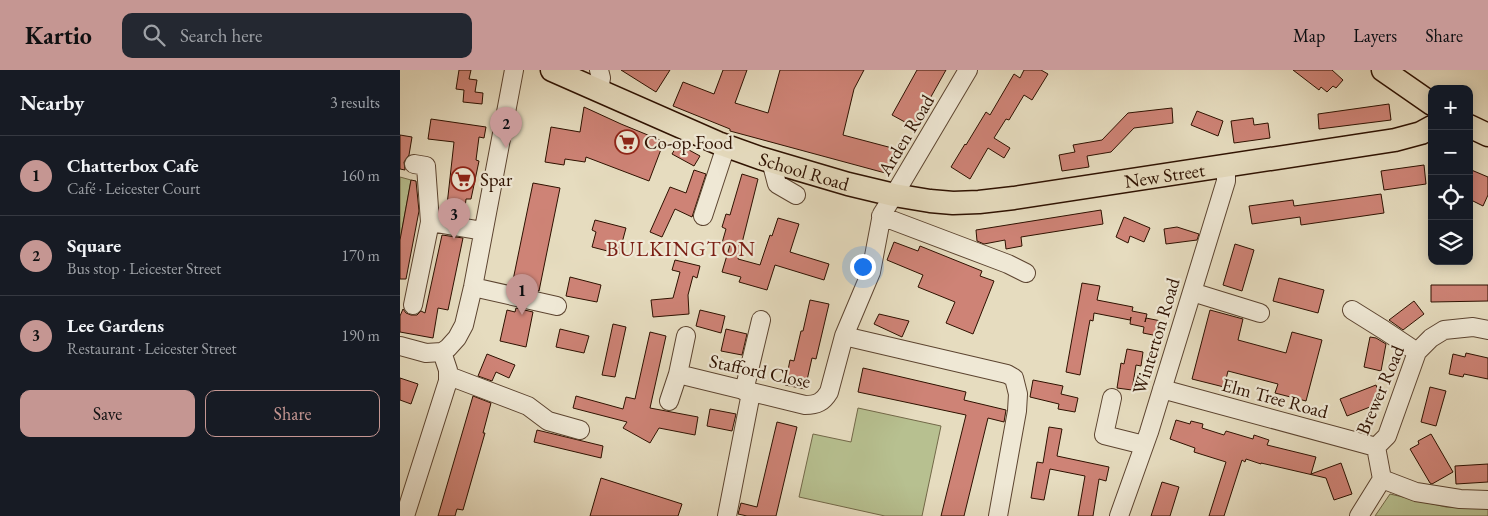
<!DOCTYPE html>
<meta charset="utf-8">
<style>
:root{--surface:#171b24;--page:#242831;--text:#f1f3f6;--muted:#9ea1a6;--line:#363941;--accent:#c59692}
body{margin:0;font-family:"EB Garamond",serif;background:var(--page);color:var(--text)}
.controls{position:absolute;right:15px;top:15px;display:grid;overflow:hidden;border-radius:10px;box-shadow:0 2px 12px #0003}
.controls button{width:45px;height:45px;display:grid;place-items:center;padding:0;border:0;border-bottom:1px solid var(--line);background:var(--surface);color:var(--text);font:25px sans-serif}
.you{position:absolute;left:462px;top:196px;width:18px;height:18px;margin:-12px;border:4px solid #fff;border-radius:50%;background:#1a73e8;box-shadow:0 0 0 8px #1a73e833}
.badge{display:grid;place-items:center;width:32px;height:32px;border-radius:50%;background:var(--accent);color:#111;font-size:16px;font-weight:700}
.pin{position:absolute;translate:-50% -41px;filter:drop-shadow(0 1px 2px #0008)}
.pin::after{content:'';position:absolute;top:26px;width:18px;height:15px;background:inherit;clip-path:polygon(0 0,100% 0,50% 100%)}
.list{margin:0;padding:0;list-style:none}
h2{display:flex;justify-content:space-between;align-items:center;height:65px;margin:0;padding:0 20px;font-size:21px}
h2 small{font-size:16px;font-weight:400;color:var(--muted)}
.list li{display:grid;grid-template-columns:32px 1fr auto;gap:15px;align-items:center;box-sizing:border-box;height:80px;padding:0 20px;border-top:1px solid var(--line)}
.list b{display:block;font-size:19px;white-space:nowrap}
.list p{margin:0;font-size:16px;white-space:nowrap;color:var(--muted)}
.list em{font-size:16px;font-style:normal;color:var(--muted)}
.actions{display:flex;gap:10px;padding:15px 20px}
.actions a{flex:1;padding:11px 0;border:1px solid var(--accent);border-radius:10px;text-align:center;font-size:18px;color:var(--accent)}
.actions .main{background:var(--accent);color:#111}
.icon{flex:none;width:28px;height:28px;fill:none;stroke:currentColor;stroke-width:2;stroke-linecap:round;stroke-linejoin:round}
.map{position:relative;flex:none;width:1088px;height:446px;overflow:hidden}
header{display:flex;align-items:center;gap:30px;box-sizing:border-box;height:70px;padding:0 25px;background:var(--accent);color:#111}
header strong{font-size:24px}
nav{display:flex;gap:28px;margin-inline-start:auto;font-size:18px}
.search{width:350px;height:45px;background:var(--page);display:flex;align-items:center;gap:12px;box-sizing:border-box;padding:0 18px;border-radius:10px;color:var(--muted);font-size:19px}
main{display:flex}
aside{flex:1;background:var(--surface)}
.map>svg:first-child{display:block}
.green{fill:#b7c090;stroke:#726848}
.building{fill:#ce8376;stroke:#2e1100}
.lines{fill:none;stroke-linecap:round;stroke-linejoin:round}
.minor-casing{stroke:#5c4430;stroke-width:20}
.major-casing{stroke:#2e1100;stroke-width:25}
.minor{stroke:#efe8d5;stroke-width:18}
.major{stroke:#e6dcbf;stroke-width:22}
.labels{text-anchor:middle;dominant-baseline:central;stroke-width:4.5;stroke-linejoin:round;paint-order:stroke}
.street-label{font-size:19px;fill:#2e1100;stroke:#efe8d5}
.poi-label{font-size:19px;fill:#2e1100;stroke:#efe8d5;text-anchor:start}
.quarter-label{font-size:21px;letter-spacing:1px;fill:#7a1f14;stroke:#efe8d5}
</style>
<header>
<strong>Kartio</strong>
<div class="search"><svg class="icon" aria-label="search" viewBox="0 0 24 24"><circle cx="10" cy="10" r="6"/><path d="M15 15l6 6"/></svg>Search here</div>
<nav><a>Map</a><a>Layers</a><a>Share</a></nav>
</header>
<main>
<aside>
<h2>Nearby<small>3 results</small></h2>
<ul class="list">
<li><span class="badge">1</span><div><b>Chatterbox Cafe</b><p>Café · Leicester Court</p></div><em>160 m</em></li>
<li><span class="badge">2</span><div><b>Square</b><p>Bus stop · Leicester Street</p></div><em>170 m</em></li>
<li><span class="badge">3</span><div><b>Lee Gardens</b><p>Restaurant · Leicester Street</p></div><em>190 m</em></li>
</ul>
<div class="actions"><a class="main">Save</a><a>Share</a></div>
</aside>
<div class="map">
<svg width="1088" height="446" viewBox="0 0 1088 446">
<rect width="100%" height="100%" fill="#e6dcbf"/>
<filter id="stains"><feTurbulence type="fractalNoise" baseFrequency=".004" numOctaves="4"/><feColorMatrix values="0 0 0 0 .2 0 0 0 0 .09 0 0 0 0 .02 0 0 0 .5 -.17"/></filter>
<radialGradient id="worn" r=".72"><stop offset=".6" stop-color="#630" stop-opacity="0"/><stop offset="1" stop-color="#630" stop-opacity=".3"/></radialGradient>
<!-- green -->
<path class="green" d="M0 107 11 110 0 170Z
M458 338 541 356 522 446H485L399 427 413 364 451 372Z
M990 424 1046 437 1088 438V446H975Z"/>
<!-- building -->
<path class="building" d="M59 0H71L69 9 77 10 75 22 83 23 82 34 63 32 64 20 56 19Z
M221 0H270L256 22Z
M323 0H347L335 33 368 43 380 0H464L454 19 443 65 496 79 489 104 330 61V59L273 36 283 12 314 24Z
M517 0H546L514 57 492 45Z
M624 0H641L648 4 632 30 624 25 609 50 606 49 594 68 610 78 604 88 588 78 570 109 551 97 565 74 566 75 586 42 590 45 614 4 620 8Z
M893 0H932L943 10 936 18 933 16 927 22 921 17 919 20Z
M989 34 991 50 919 59 918 44Z
M184 37 221 54 260 70 263 74 249 111 186 87 185 92 165 89 164 95 145 92 151 57 180 62Z
M772 38 773 53 734 58 711 82 687 86 689 97 662 101 659 85 675 82 673 75 702 70 728 43Z
M797 41 823 51 818 66 791 55Z
M853 48 854 55 868 53 870 68 834 73 831 51Z
M31 49 86 57 84 68 79 67 76 90 79 91 71 129H66L64 147 46 144 54 72 28 69Z
M0 65 12 67 9 85 4 92 5 100 0 99Z
M278 74 300 86 294 96 272 84Z
M1024 95 1026 114 984 120 981 101Z
M1069 99 1088 107V125L1083 136 1069 129Z
M294 100 306 104 292 147 275 139 262 167 250 162 270 117 286 123Z
M342 104 358 109 338 189 360 195 370 165 372 166 378 148 399 154 390 182 429 194 424 210 375 195 367 220 339 212 341 207 322 202 330 175 322 173 326 159 322 157 326 144 330 145Z
M11 110 16 111 19 141 6 209H0V170Z
M133 113 160 118 139 221 112 215Z
M981 124 984 143 901 155 900 147 852 154 849 136 893 130 894 136Z
M701 140 703 154 621 167 622 176 606 179 605 170 584 174 577 171 576 160Z
M724 147 750 158 744 172 730 166 728 173 716 167Z
M195 150 226 158 219 184 192 177 196 162 192 160Z
M777 157 799 164 797 170 766 174 764 159Z
M42 165 63 168 48 240 38 238 33 268 0 262V246L3 239 6 243 11 245H17L21 241 25 243Z
M494 172 518 181 520 176 582 201 580 206 594 211 573 264 546 253 555 232 518 217 523 205 487 190Z
M835 174 854 180 842 221 823 215Z
M275 190 300 196 297 208 293 206 288 225 289 244 253 247 251 230 273 228 280 202 272 200Z
M170 207 201 215 197 232 166 226Z
M879 208 924 220 918 243 873 231Z
M682 213 700 216 697 230 733 237 732 241 747 244 745 252 746 248 761 251 758 266 743 263 744 257 730 254 731 247 730 250 694 243 693 251 690 250 680 305 666 302Z
M1031 215H1088V231L1031 232Z
M410 230 429 234 416 289 412 288 405 319 385 315 390 290 394 291 401 261H403Z
M1014 231 1024 244 1003 260 989 250Z
M116 238 133 242 126 277 100 271 107 240 115 242Z
M300 240 325 246 321 263 296 256Z
M810 240 843 249 838 270 886 283 892 262 922 270 906 331 875 323 878 314 828 301 824 317 792 309Z
M479 244 509 251 502 267 474 254Z
M213 254 226 257 215 307 202 305Z
M160 259 189 266 184 283 156 277Z
M326 259 347 264 342 285 321 281Z
M250 262 266 266 250 338 298 347 295 365 259 358 250 373 223 358 227 352 173 338 176 326 223 339 226 327 235 329Z
M970 267 976 268 986 274 981 301 964 297Z
M727 279 743 282 741 296 736 295 732 320 717 318 721 293 724 294Z
M1066 283 1088 288V309L1064 304 1063 307 1049 304 1053 284 1065 287Z
M87 284 115 295 109 308 96 302 92 311 78 306Z
M463 298 566 322 564 330 606 340 604 352 588 348 564 446H541L566 345 458 322Z
M0 308 18 314 11 334 0 330Z
M633 310 663 316 661 324 678 328 675 342 658 339 659 334 630 327Z
M976 315 980 326 973 329 975 335 947 346 940 329Z
M1030 317 1046 321 1036 356 1021 352Z
M73 326 91 333 83 363H85L63 440 57 439 55 446H38Z
M310 339 336 344 332 361 307 356Z
M776 350 790 354 791 351 803 354 802 358 824 365 826 361 853 369 854 365 869 370 867 375 916 387 911 404 941 393 952 424 934 430 926 408 861 393V394L846 389 845 392 842 390 824 446H809L826 392 794 382 795 378 770 369Z
M377 352 397 357 376 446H347L338 444 341 433 357 437Z
M649 357 662 359 657 386 709 397 706 411 699 409 693 446H678L685 406 650 399 644 430 631 428 637 392 643 393Z
M137 360 203 376 201 388 134 372Z
M1031 364 1053 402 1032 414 1030 413 1010 379 1019 374 1018 371Z
M1088 394V412L1056 414 1055 396Z
M201 408 282 434 278 446H190Z
M762 412 779 417 770 446H751Z"/>
<g class="lines">
<!-- minor casing -->
<g class="minor-casing">
<path id="minor" d="M199 0 201 8 199 21
M371 91 377 114 396 125
M14 94 26 96 30 152
M303 146 326 76
M481 146 608 194 626 203
M73 217 157 236
M792 222 860 243
M13 235 30 152 83 161
M952 240 984 260 1017 282
M444 266 607 304 614 308 618 324 617 341 598 446
M0 276 26 283 42 282 48 278 57 268 64 255 73 217 114 0
M278 304 405 335C417 335 423 332 429 322L444 266 471 202 482 144 494 125 568 0
M49 306 128 336 148 351 180 360
M762 319 976 377
M344 321 361 250
M712 328 704 365 744 375
M269 331 278 304 286 266
M982 409 1016 422 1060 429 1088 430
M5 446 48 311V300L42 282
M327 446 351 323
M719 446 749 362 826 111V96
M959 446 982 409 976 377 987 366 1017 282 1031 268 1044 260 1073 257 1088 260"/>
</g>
<!-- major casing -->
<g class="major-casing">
<g id="major">
<path id="s1" d="M152 0 318 73 360 88 448 114 494 125 530 131 553 133 579 132 614 128 995 70 1021 63 1032 57"/>
<path d="M983 0 1032 34"/>
<path d="M1069 56 1088 65"/>
</g>
</g>
<!-- minor -->
<use href="#minor" class="minor"/>
<!-- major -->
<use href="#major" class="major"/>
</g>
<!-- icons -->
<defs>
<g id="supermarket-ring" transform="scale(1.25)"><circle r="9.5" fill="#efe8d5" stroke="#8f2418" stroke-width="1.5"/><path d="M-6-5.5h2.5l.6 2H6L4.5 2H-2.5L-4.4-4H-6ZM-1.5 3.2a1.3 1.3 0 1 0 .1 0ZM3 3.2a1.3 1.3 0 1 0 .1 0Z" fill="#8f2418"/></g>
</defs>
<g fill-rule="evenodd">
<use href="#supermarket-ring" x="227" y="72"/>
<use href="#supermarket-ring" x="63" y="109"/>
</g>
<g class="labels">
<!-- street labels -->
<g class="street-label">
<text transform="translate(506 65) rotate(-59)">Arden Road</text>
<text stroke="none"><textPath href="#s1" startOffset="272">School Road</textPath></text>
<text stroke="none"><textPath href="#s1" startOffset="638">New Street</textPath></text>
<text transform="translate(756 266) rotate(-73)">Winterton Road</text>
<text transform="translate(360 301) rotate(12)">Stafford Close</text>
<text transform="translate(980 320) rotate(-67)">Brewer Road</text>
<text transform="translate(875 328) rotate(15)">Elm Tree Road</text>
</g>
<!-- poi labels -->
<g class="poi-label">
<text x="244" y="72">Co-op Food</text>
<text x="80" y="109">Spar</text>
</g>
<!-- quarter labels -->
<g class="quarter-label">
<text x="281" y="178">BULKINGTON</text>
</g>
</g>
<rect width="100%" height="100%" filter="url(#stains)"/>
<rect width="100%" height="100%" fill="url(#worn)"/>
</svg>
<div class="controls">
<button>+</button>
<button>−</button>
<button><svg class="icon" aria-label="locate" viewBox="0 0 24 24"><circle cx="12" cy="12" r="6"/><path d="M12 2v4M12 18v4M2 12h4M18 12h4"/></svg></button>
<button><svg class="icon" aria-label="layers" viewBox="0 0 24 24"><path d="M12 4l9 5-9 5-9-5zM3 14l9 5 9-5"/></svg></button>
</div>
<div class="you"></div>
<div class="pin badge" style="left:122px;top:245px">1</div>
<div class="pin badge" style="left:106px;top:78px">2</div>
<div class="pin badge" style="left:54px;top:169px">3</div>
</div>
</main>
